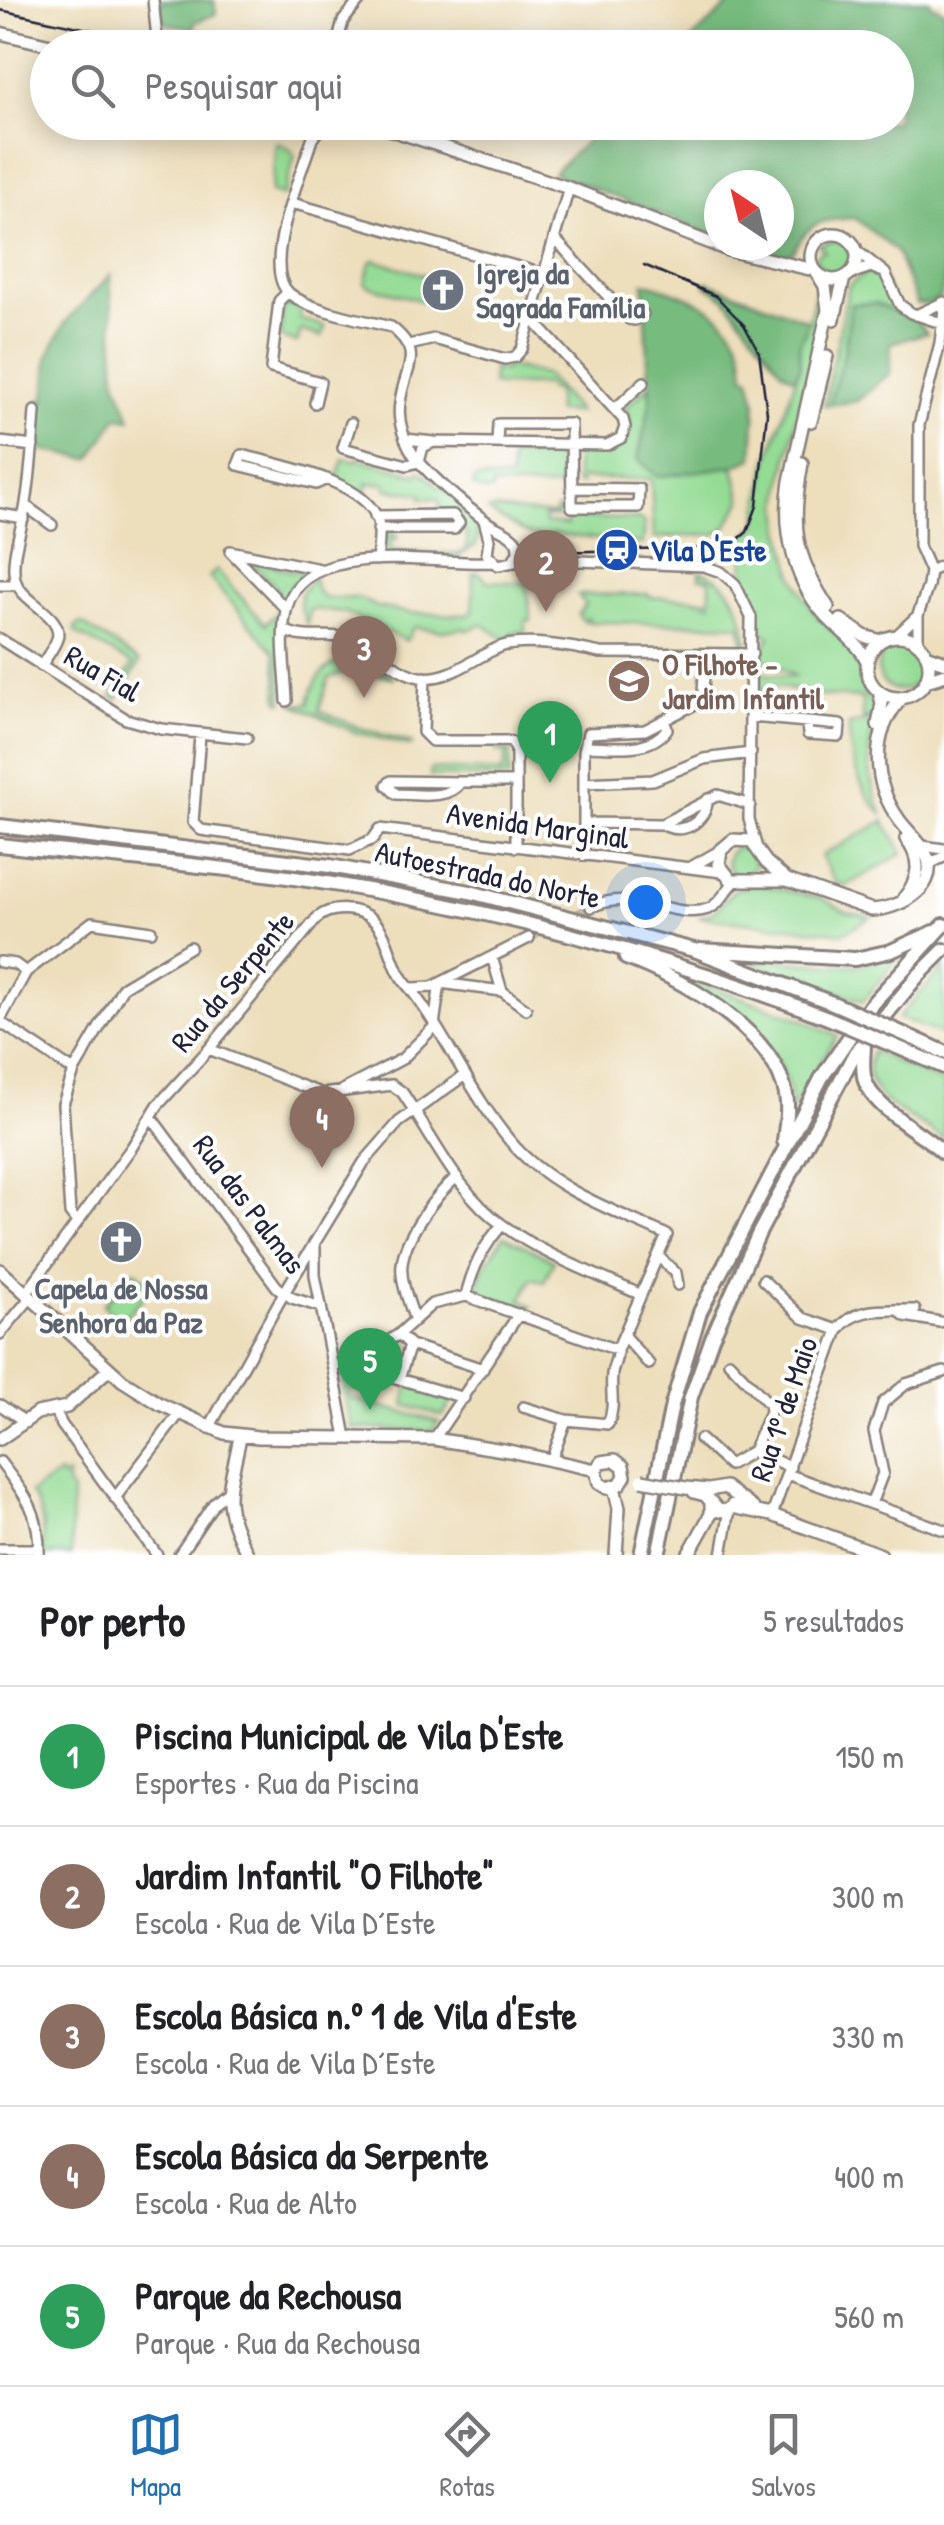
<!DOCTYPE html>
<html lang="pt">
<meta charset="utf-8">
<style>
:root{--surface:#fff;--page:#f6f6f6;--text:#202124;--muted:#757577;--line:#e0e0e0;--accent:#1f6fb2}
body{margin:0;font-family:"Patrick Hand",sans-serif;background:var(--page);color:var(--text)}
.compass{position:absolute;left:704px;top:170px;width:90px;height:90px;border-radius:50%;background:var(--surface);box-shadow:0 5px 25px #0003;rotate:325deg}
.you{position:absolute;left:645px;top:902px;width:35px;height:35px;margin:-25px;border:8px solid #fff;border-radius:50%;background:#1a73e8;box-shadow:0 0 0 15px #1a73e833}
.badge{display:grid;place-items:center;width:65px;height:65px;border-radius:50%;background:var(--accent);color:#fff;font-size:32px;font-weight:700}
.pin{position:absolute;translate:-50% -82px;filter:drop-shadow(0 2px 5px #0008)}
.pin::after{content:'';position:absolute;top:52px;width:35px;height:30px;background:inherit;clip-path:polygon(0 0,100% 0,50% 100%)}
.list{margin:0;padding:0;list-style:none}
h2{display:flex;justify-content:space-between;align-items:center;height:130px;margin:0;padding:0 40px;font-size:42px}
h2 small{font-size:32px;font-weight:400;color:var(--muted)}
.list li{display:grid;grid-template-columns:65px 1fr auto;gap:30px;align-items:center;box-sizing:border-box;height:140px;padding:0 40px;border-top:2px solid var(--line)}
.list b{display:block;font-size:38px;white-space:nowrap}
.list p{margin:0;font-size:32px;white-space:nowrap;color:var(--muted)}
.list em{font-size:32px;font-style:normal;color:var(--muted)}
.icon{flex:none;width:55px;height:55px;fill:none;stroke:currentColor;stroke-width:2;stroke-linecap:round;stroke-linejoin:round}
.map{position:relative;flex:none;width:944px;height:1555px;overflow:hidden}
.search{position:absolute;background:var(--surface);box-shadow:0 5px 25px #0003;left:30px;right:30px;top:30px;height:110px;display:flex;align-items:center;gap:25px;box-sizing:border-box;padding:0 35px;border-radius:55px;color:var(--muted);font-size:38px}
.sheet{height:830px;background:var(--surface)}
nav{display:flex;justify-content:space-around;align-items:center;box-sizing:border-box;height:140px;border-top:2px solid var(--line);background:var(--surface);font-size:28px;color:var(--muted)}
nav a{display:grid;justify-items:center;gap:5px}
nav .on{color:var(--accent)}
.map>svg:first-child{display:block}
.green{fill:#94db94;stroke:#5b7e68;stroke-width:2.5}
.forest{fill:#77bb7e;stroke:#4c6e5c;stroke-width:2.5}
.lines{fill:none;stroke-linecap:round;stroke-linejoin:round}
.stream{stroke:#6fb2e5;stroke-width:2.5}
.minor-tunnel{stroke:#c4b8a2;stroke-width:9;stroke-dasharray:9 4.5;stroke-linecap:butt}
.minor-casing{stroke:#88807c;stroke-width:14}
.major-casing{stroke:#88807c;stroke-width:16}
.highway-casing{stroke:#88807c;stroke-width:18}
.minor{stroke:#fff;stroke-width:9}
.major{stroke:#fff;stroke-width:11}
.highway{stroke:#fff;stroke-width:12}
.tram{stroke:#22223b;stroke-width:2.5}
.major-bridge-casing{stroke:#88807c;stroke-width:16;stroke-linecap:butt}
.highway-bridge-casing{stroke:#88807c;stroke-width:18;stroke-linecap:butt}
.major-bridge{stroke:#fff;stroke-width:11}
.highway-bridge{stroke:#fff;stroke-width:12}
.labels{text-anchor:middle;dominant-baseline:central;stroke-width:8;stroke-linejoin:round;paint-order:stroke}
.worship-label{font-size:30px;font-weight:bold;fill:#5b616d;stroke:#fff;text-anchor:start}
.transit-label{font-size:30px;font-weight:bold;fill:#164399;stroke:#fff;text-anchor:start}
.education-label{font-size:30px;font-weight:bold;fill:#785e54;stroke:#fff;text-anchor:start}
.street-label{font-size:30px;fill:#22223b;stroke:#fff}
</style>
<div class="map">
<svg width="944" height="1555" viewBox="0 0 944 1555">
<rect width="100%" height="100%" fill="#fff"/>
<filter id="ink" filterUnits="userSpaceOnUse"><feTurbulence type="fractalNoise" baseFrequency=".01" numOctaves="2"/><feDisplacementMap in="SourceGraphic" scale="20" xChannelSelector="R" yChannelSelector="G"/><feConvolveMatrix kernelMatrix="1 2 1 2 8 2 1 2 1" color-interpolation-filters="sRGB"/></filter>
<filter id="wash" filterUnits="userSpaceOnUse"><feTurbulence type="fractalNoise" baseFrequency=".0048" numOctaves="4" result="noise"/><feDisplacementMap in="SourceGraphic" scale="40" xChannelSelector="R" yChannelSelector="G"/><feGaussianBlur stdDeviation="2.25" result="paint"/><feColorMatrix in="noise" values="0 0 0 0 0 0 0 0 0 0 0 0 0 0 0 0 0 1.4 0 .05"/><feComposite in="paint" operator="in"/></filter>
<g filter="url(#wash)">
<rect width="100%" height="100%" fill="#eddebc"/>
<!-- green -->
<path class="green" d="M276 143 288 147 295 156 283 196 271 192Z
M835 240 844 242 850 248 851 266 834 276 818 269 822 267 815 259 818 253 825 251 819 245Z
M374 260 428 276 427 280 431 281 422 301 368 286 365 283 370 263Z
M867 272 882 277 900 314 875 303 851 305 844 353 829 405H824L849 285Z
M816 289 823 299 822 313 784 475 780 504 782 529 793 574 803 594 817 616 858 656 864 693 877 706 876 716 863 719 862 698 806 695 805 691C788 691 782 685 766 686L762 692V708H771L772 714 758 713 757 710V673L797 677 759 656 770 637 758 630 744 573 743 539 757 524 767 463 800 366 799 346 809 321Z
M292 304 301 307 300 319 325 326 322 337 301 330 297 343 280 337 283 309Z
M507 366 545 375 578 412H557L556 390H549L548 385H492L493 368 505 371Z
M649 386 650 403 638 459 657 476 734 466 742 501 725 529 715 534 654 538 651 479H581L580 485 576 483V452C602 444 622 457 630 421L625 407Z
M511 456H560V488L493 486 492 491H481L473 486 475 479H510Z
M357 458 417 475 419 471 424 474C445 493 485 514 476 545L458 557H386L383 539 387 538 386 533H395L397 539H391V550L426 552 427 554 462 553 467 546V534L461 528 463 518 456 512 440 511 439 499 421 498V494L386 489V484L367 483V500L337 477 343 459 356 461Z
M492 509 555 515 556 509H560V517H544L545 523 567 525 568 518 638 519 645 522 643 544 552 534 551 542 523 532 488 511Z
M249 557 291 571H308L291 586 284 603 275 593 279 591 257 568H252L246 560Z
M217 570 265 624 277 613 283 702 279 701 275 653 209 577Z
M700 571C733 580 745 614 747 644H744L740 625 589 622 588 618 584 622 578 614 586 605 578 595 648 594 649 597 698 599V601L705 599 706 603H710V579L700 578Z
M478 572 487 581 527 583 531 621H525V632H513L512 640H506L482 624 466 631 464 628 443 631 414 627 406 641 344 612 310 609 307 625 300 606 301 592 314 578 317 591 325 598H359L377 607 410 613 468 615 473 611V574Z
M81 623 140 662 117 700 112 697 133 664 76 633 75 628Z
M878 668a22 22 0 1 1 44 0a22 22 0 1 1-44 0Z
M351 649 395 678 356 669 329 678 319 710 357 727 412 743 411 746 354 732 292 703 309 704C312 681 327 660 352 659Z
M875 719C865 755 868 782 883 815 860 793 848 756 849 725Z
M497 747 510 749 509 778 430 776 431 769 503 772 506 752H497Z
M884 821 903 853 846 886 835 882 821 856Z
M727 861a14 14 0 1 1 28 0a14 14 0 1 1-28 0Z
M760 885 821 898 847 912 871 917 843 933 698 917 714 912 735 889Z
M903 953 863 1001 737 957 831 965H863Z
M944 966V1035L898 1018Z
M678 975 804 1020 837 1036 792 1111C790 1045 725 1013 678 975Z
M872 1051 944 1083V1140C914 1114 854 1102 872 1051Z
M504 1236 554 1260 544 1282 532 1278 521 1300 532 1306 529 1313 479 1294 476 1289 486 1264Z
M135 1270 153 1287 121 1321 103 1305Z
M399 1336 409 1345 398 1377 359 1367 356 1360Z
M351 1368 350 1398 439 1422 431 1431 352 1428 340 1373Z
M408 1383 453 1399 443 1416 405 1405Z
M59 1474 62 1478 67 1475V1484L72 1492 71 1555H43C43 1531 45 1513 30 1493Z"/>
<!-- forest -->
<path class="forest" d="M160 0H214L216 14 195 22 194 28 162 23Z
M734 0H930L931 5 944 10V282L941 297 930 304H917L896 251 855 218C819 221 811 219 792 253L764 255 739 245H779V185H719V237L553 173 605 123 896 122V48L684 47Z
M110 275 116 380 131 419 117 417 90 459 37 449 40 400H45L48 356 65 323Z
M644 282C678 292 725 306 740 344 744 353 744 365 745 375L750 378 756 401 753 458 734 466 657 477 638 459 650 403Z
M707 282 809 321 799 346 800 366 795 378 783 372 725 298 705 285Z
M875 303 916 320 927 333 891 343 890 373 857 401 829 405 844 353 851 304Z"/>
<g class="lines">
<!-- stream -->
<path class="stream" d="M938 878 944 877"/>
</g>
</g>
<g filter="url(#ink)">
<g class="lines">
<!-- minor-tunnel -->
<path class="minor-tunnel" d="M529 938 591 907"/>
<!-- minor casing -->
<g class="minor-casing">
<path id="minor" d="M153 0 158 48
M336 48 343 21 360 0
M322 126 312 139C302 173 260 267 289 293 309 311 365 320 391 327 426 354 404 368 400 403 397 421 404 439 413 454 425 472 468 508 487 522 495 528 507 531 513 538 518 542 518 546 518 552L513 561
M292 203 543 274
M554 238 629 319 635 320 643 314
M857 251 885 273 900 305 911 313 941 323
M850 274 871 267 880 271
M288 292 279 301 271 368 320 382 315 403
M916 315 944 302
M409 345 434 339 505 359 515 357 522 349 569 188
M615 409 644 382
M35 411C33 442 31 473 26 503 23 527 10 556 15 579 20 602 65 615 57 639 54 648 46 658 41 666
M351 423 343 448 407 465 419 462 423 447 434 442
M405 439 434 442 607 445 621 438 625 427 623 419 532 319
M0 442 33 446
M497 443 498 424H571L572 507H638L639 489 572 488
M327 479 316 484 238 465 242 455C278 465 366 480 378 521 381 533 378 548 377 560
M26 506 52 525
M0 514 24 518
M375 516 453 515 459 523 454 529H378
M484 520 489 539 487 554 498 565 530 559 704 566 721 572 735 584 751 617 749 819 756 845
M930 571 944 565
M0 585H16
M286 609 230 551 320 569
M284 630C306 642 330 632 353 639 377 647 394 673 420 677 451 681 474 657 500 647 525 638 574 647 600 653L752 654
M897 635 916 617
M0 639 126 719 161 729 247 738
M918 642V615L928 586 930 571 919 546V425L940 343 944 309
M425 677 423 732 432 741H505L511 742 516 749V847
M287 701C286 671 279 636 287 607 305 537 438 566 493 562
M751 717 840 725 839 736 808 734 807 723
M200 735 193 822 201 830 350 850 373 839 380 829 722 872
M585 746C613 746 649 754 667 729L665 721
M461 782 391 781 387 785 396 794C417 794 448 801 461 782H516
M584 783 653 780 704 759 751 753
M585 823 662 824 718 795 750 805
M662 824C683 837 705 822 708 799
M922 846 944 849
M584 856V751L588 733 645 730 697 703 703 693 705 654
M929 864 944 857
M689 868 721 850
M591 907C636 886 675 921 708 909 721 904 726 889 736 881
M492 957 502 991
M0 962 15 964 26 972
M440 983 502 991 526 1009
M413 988 432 987 529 938
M0 1020 26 972 92 922 151 931
M0 1022 74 1071
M434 1025 440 983
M209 1049 322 1094 392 1085 402 1092C433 1137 458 1194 504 1226 545 1256 596 1274 641 1295
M343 1090 402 1059 434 1027
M151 1117 277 1287 292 1298 321 1307
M77 1222 70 1213 63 1104 74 1071 123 987 190 947
M315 1247V1275L346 1437
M658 1256 676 1273 678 1285
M763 1280 803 1318 838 1330
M26 1293 132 1147 158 1105 209 1049 317 918C331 906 359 907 373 920 390 935 390 964 404 981 444 1029 469 1092 510 1141 549 1188 613 1210 667 1235L617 1350C618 1360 613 1364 612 1374 610 1392 616 1406 608 1424L566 1420 523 1407
M466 1296C472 1269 483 1246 502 1225
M900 1311 905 1316 940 1322
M414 1318C409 1302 400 1281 402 1264 405 1236 436 1194 457 1177
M0 1334 31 1297
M399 1334 410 1345 483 1369
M624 1336 649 1364
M354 1359 358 1368 399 1379 410 1345
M729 1362 769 1404 770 1412 753 1451
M334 1367 373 1351 399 1334 432 1304 466 1296 617 1350
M399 1379 464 1398
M0 1405 24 1421
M55 1411 62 1425 157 1555
M209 1428 284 1293 364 1162 399 1122 465 1075
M434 1439 519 1314
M700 1439 729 1465 753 1451
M753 1451 790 1467
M551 1461 566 1420
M0 1462C26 1496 40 1511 39 1555
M787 1474 944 1530
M115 1498 179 1414
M871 1504 883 1473 874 1431 883 1403 906 1384 944 1372
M772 1515 838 1330C856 1305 886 1311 915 1310
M0 1549H39
M179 1555 214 1503 227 1492
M722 1555 730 1509"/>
</g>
<!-- major casing -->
<g class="major-casing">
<path id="major" d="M0 33 63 48
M312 122 322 126 333 122
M367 122 569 188 728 250 814 270
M811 257a23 23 0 1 1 46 0a23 23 0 1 1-46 0Z
M817 273 825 286 828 310 790 481C782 530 794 585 830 620 844 634 859 644 867 661
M834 319 844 278
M811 421 827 356
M802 463C791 524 793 554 828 607
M841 620 864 636 881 641
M867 667a31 31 0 1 1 62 0a31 31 0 1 1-62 0Z
M878 725 882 703 879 692
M787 880H731L719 864 721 850 733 840 751 841 766 862 787 880 872 910C897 909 937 890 928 859 923 844 909 833 900 821 872 783 870 734 901 699
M904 898C920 878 922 860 906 839
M0 1270 122 1380 160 1404 224 1433 258 1437 434 1439 509 1451 596 1470
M240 1437C229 1493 219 1501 248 1555
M0 1439 37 1413 67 1407 109 1369
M596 1470 599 1483 607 1488 620 1484 625 1476
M596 1470 601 1462 615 1460 623 1466 625 1476
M614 1487 619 1508 616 1555
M686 1488 709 1490 725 1487 753 1508
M694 1492 705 1495 719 1511 728 1510 734 1504
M732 1507 772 1515 881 1555
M688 1555 711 1514V1504"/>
</g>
<!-- highway casing -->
<g class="highway-casing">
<path id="highway" d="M929 657 944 662
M927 680 944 675
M0 826 330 866 470 892 694 950 835 1004
M0 845C113 858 227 866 339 885 506 913 669 957 828 1018
M700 950 855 959 891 951 934 932
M626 958C680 977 767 1028 784 1087 790 1105 786 1123 784 1141
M913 1038 944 1052
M864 1043C864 1054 862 1065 864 1076 868 1106 922 1132 944 1153
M904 1050 944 1067
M641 1555 672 1405 700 1312 822 1077 871 1005 944 925
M658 1555 691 1397 712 1338 759 1233 855 1053 916 978 944 950"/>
</g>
<!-- minor -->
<use href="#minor" class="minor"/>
<!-- major -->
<use href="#major" class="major"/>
<!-- highway -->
<use href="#highway" class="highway"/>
<!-- tram -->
<path class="tram" d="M0 10 129 38
M549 552 720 548 735 542 747 532 757 506 767 413 759 352 744 325 716 296 644 265"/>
<!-- major-bridge casing -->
<g class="major-bridge-casing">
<path id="major-bridge" d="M642 1480 686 1488"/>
</g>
<!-- highway-bridge casing -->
<g class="highway-bridge-casing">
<path id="highway-bridge" d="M835 1004 913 1038
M828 1018 904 1050"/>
</g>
<!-- major-bridge -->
<use href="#major-bridge" class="major-bridge"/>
<!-- highway-bridge -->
<use href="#highway-bridge" class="highway-bridge"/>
</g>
</g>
<!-- icons -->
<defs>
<g id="church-disc" transform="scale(2.25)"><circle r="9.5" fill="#6b7280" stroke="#fff"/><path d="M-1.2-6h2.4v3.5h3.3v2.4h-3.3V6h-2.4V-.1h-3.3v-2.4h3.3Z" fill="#fff"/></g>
<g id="station-disc" transform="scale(2.25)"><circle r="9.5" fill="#1a4fb4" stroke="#fff"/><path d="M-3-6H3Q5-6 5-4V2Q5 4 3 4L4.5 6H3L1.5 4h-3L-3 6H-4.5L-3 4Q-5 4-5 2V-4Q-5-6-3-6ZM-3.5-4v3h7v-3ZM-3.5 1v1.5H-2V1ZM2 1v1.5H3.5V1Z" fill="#fff"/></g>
<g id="school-disc" transform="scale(2.25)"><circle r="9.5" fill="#8d6e63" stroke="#fff"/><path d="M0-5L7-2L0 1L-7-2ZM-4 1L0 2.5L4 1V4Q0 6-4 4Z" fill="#fff"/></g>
</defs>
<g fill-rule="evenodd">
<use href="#church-disc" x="443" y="290"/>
<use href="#station-disc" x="617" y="550"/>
<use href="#school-disc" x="629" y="681"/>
<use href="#church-disc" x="121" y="1242"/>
</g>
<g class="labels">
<!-- worship labels -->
<g class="worship-label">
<text x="476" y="273">Igreja da<tspan x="476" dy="34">Sagrada Família</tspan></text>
<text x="121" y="1288" text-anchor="middle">Capela de Nossa<tspan x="121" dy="34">Senhora da Paz</tspan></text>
</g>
<!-- transit labels -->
<g class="transit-label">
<text x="650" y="550">Vila D'Este</text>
</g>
<!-- education labels -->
<g class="education-label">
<text x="662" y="664">O Filhote -<tspan x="662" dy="34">Jardim Infantil</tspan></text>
</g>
<!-- street labels -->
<g class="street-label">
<text transform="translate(103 673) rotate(30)">Rua Fial</text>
<text transform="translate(538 825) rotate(8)">Avenida Marginal</text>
<text transform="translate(488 874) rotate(12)">Autoestrada do Norte</text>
<text transform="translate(232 981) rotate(-50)">Rua da Serpente</text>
<text transform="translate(250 1204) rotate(53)">Rua das Palmas</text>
<text transform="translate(783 1409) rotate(-71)">Rua 1º de Maio</text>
</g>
</g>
</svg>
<svg class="compass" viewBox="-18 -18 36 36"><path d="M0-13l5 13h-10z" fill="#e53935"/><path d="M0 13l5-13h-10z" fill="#757577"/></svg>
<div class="you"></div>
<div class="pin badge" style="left:550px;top:783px;background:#2e9e5b">1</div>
<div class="pin badge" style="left:546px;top:612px;background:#8d6e63">2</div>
<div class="pin badge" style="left:364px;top:698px;background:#8d6e63">3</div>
<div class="pin badge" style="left:322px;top:1168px;background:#8d6e63">4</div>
<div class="pin badge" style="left:370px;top:1410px;background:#2e9e5b">5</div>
<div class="search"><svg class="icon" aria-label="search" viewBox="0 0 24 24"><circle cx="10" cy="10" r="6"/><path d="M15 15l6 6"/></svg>Pesquisar aqui</div>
</div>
<section class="sheet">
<h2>Por perto<small>5 resultados</small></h2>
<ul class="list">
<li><span class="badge" style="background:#2e9e5b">1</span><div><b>Piscina Municipal de Vila D'Este</b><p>Esportes · Rua da Piscina</p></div><em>150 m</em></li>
<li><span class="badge" style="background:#8d6e63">2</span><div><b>Jardim Infantil &quot;O Filhote&quot;</b><p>Escola · Rua de Vila D´Este</p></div><em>300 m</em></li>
<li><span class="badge" style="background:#8d6e63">3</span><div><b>Escola Básica n.º 1 de Vila d'Este</b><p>Escola · Rua de Vila D´Este</p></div><em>330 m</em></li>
<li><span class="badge" style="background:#8d6e63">4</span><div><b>Escola Básica da Serpente</b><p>Escola · Rua de Alto</p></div><em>400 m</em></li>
<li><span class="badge" style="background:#2e9e5b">5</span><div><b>Parque da Rechousa</b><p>Parque · Rua da Rechousa</p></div><em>560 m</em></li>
</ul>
</section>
<nav>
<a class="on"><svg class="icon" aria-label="map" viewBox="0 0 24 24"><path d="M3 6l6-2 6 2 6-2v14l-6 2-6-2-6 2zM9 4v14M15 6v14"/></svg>Mapa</a>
<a><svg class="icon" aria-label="directions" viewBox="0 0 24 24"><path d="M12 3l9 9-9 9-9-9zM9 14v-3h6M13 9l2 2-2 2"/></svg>Rotas</a>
<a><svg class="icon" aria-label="saved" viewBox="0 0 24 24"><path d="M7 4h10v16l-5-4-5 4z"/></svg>Salvos</a>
</nav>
